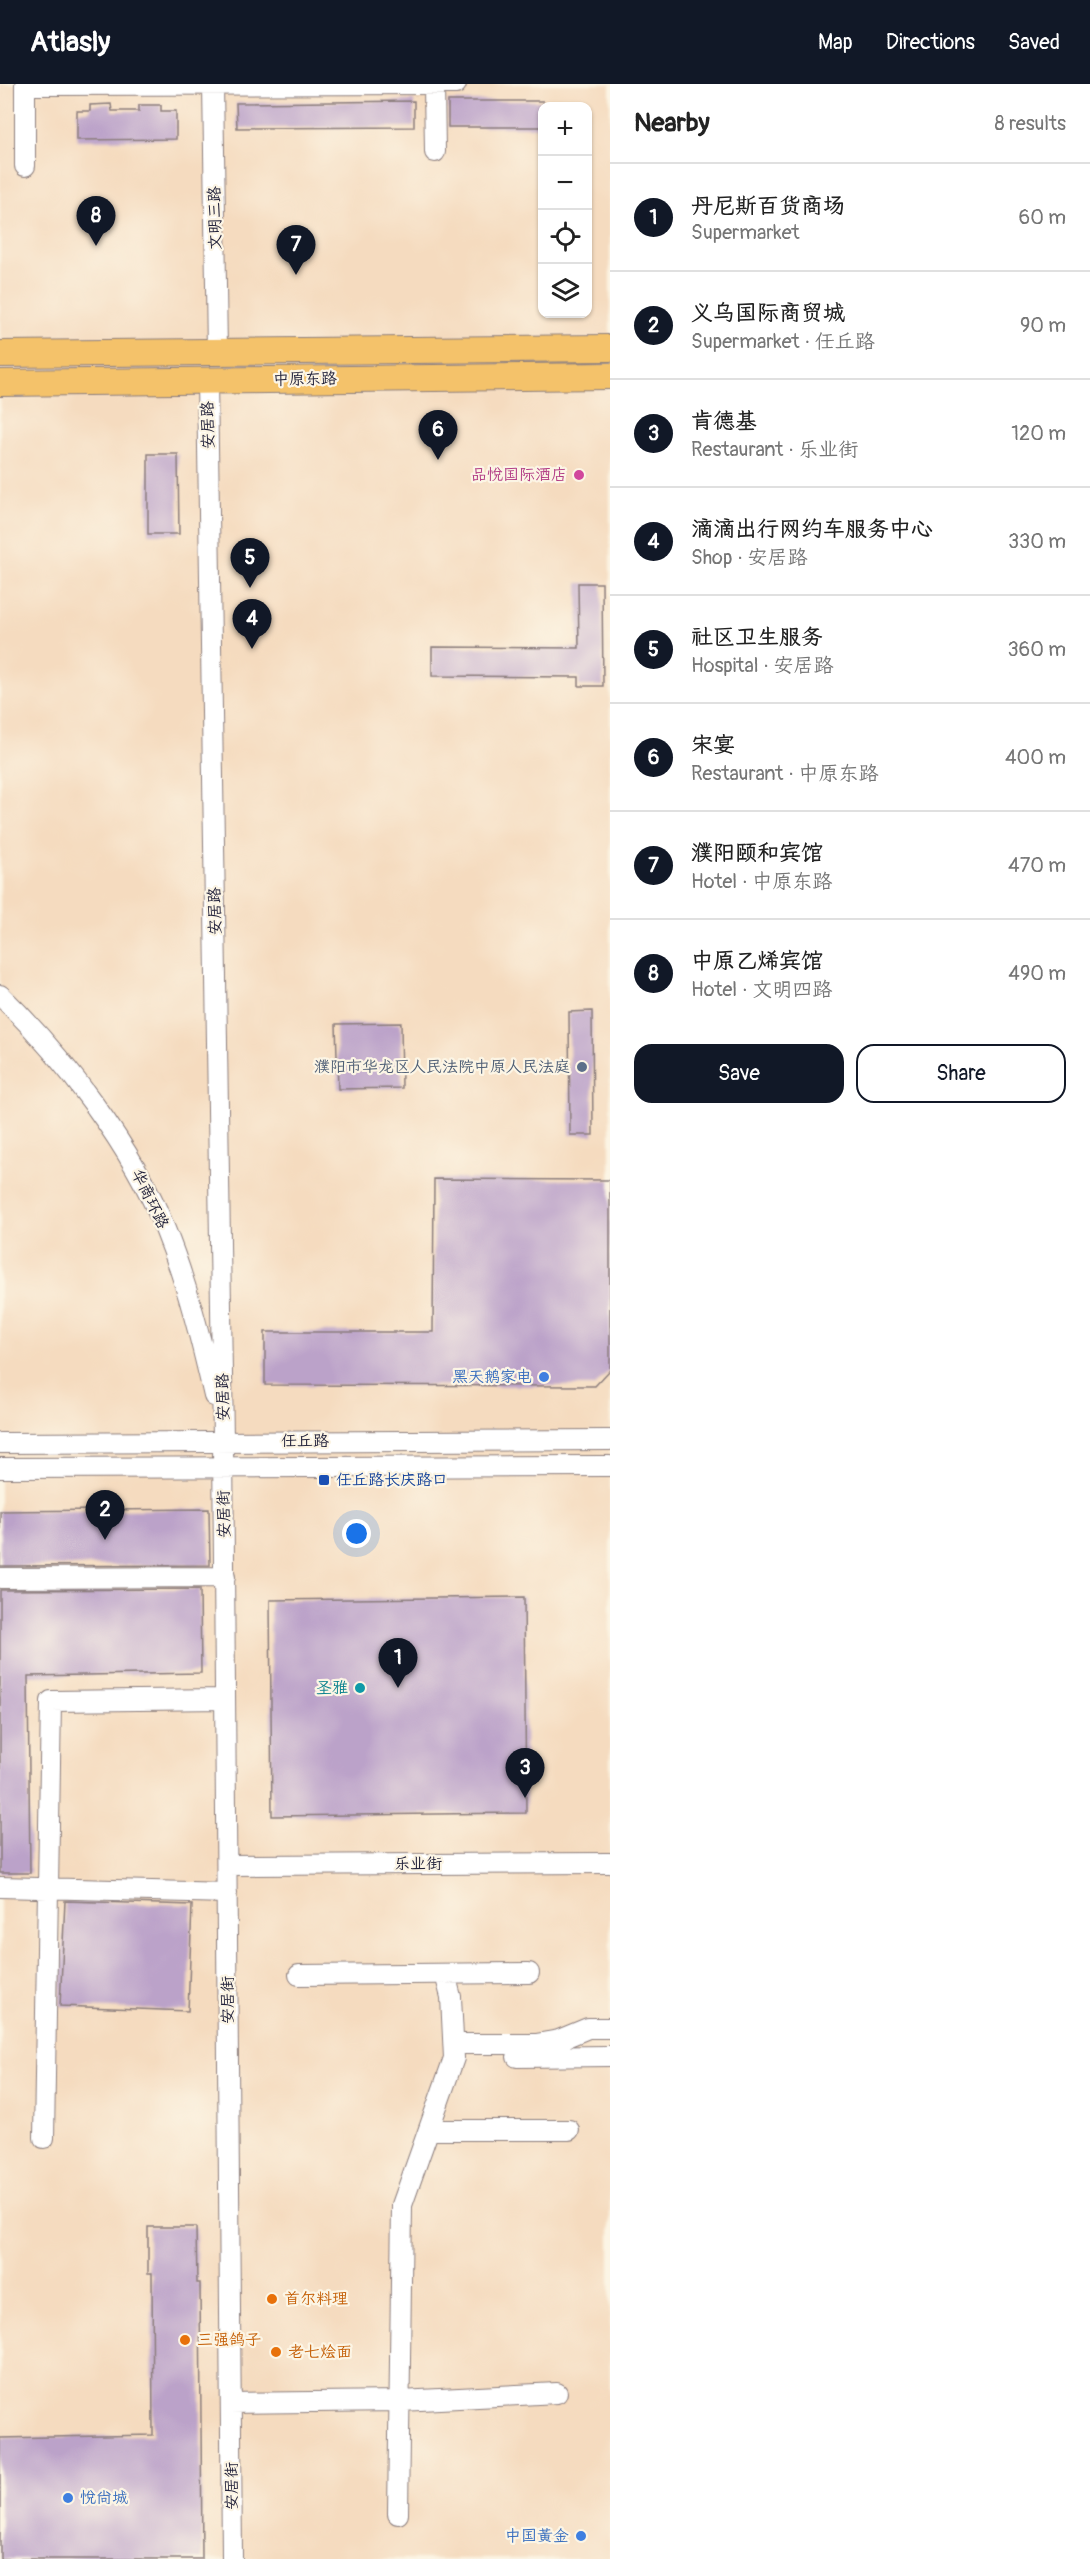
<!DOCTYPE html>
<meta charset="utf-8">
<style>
:root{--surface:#fff;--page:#f2f2f2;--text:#222;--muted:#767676;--line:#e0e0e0;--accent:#111827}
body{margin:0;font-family:Pangolin,"LXGW WenKai TC",sans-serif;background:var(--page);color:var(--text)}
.controls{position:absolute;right:18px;top:18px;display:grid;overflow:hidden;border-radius:12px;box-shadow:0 2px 4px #0004}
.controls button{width:54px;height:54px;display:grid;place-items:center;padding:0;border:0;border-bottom:2px solid var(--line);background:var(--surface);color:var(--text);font:30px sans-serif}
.you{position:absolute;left:357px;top:1450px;width:21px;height:21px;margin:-15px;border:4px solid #fff;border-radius:50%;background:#1a73e8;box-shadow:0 0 0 9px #1a73e833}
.badge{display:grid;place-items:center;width:39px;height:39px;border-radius:50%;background:var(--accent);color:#fff;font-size:20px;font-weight:700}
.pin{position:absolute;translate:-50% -50px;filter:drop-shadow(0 2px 3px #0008)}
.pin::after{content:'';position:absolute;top:32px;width:21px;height:18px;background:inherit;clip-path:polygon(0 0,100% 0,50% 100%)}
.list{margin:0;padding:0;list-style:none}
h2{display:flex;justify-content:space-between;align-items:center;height:78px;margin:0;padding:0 24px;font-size:26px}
h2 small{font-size:20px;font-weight:400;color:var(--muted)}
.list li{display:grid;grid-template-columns:39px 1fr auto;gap:18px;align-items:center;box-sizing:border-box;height:108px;padding:0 24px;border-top:2px solid var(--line)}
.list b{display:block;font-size:22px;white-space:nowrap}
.list p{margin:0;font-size:20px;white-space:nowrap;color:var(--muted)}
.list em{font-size:20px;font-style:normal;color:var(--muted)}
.actions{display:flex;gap:12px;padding:18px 24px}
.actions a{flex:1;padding:14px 0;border:2px solid var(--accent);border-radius:18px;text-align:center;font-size:21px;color:var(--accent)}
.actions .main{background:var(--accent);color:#fff}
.icon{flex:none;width:33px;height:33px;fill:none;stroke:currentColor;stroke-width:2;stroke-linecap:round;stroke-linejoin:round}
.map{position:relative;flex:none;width:610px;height:2475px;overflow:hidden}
header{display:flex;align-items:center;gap:36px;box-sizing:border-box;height:84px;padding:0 30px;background:var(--accent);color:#fff}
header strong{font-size:28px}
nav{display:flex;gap:33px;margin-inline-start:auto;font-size:21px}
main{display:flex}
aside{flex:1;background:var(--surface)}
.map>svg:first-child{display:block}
.building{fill:#bba2c9}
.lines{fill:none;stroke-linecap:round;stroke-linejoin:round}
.minor-casing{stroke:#8c7e7d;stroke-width:22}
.major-casing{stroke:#8c7e7d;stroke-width:28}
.minor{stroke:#fff;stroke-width:20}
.major{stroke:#f4c26a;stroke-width:26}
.hotel-dot{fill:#d1479c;stroke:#fcf5e5;stroke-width:2}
.service-dot{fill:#5c6f8a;stroke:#fcf5e5;stroke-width:2}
.shop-dot{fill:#3f7fe0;stroke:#fcf5e5;stroke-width:2}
.transit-dot{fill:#1a4fb4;stroke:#fcf5e5;stroke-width:2}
.culture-dot{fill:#0f9aa8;stroke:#fcf5e5;stroke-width:2}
.food-dot{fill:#e8710a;stroke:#fcf5e5;stroke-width:2}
.labels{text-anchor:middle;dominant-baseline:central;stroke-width:4.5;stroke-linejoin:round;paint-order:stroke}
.street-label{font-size:16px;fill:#22223b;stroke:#fcf5e5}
.hotel-label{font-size:16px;fill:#b23c85;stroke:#fcf5e5;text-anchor:end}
.service-label{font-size:16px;fill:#4e5e75;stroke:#fcf5e5;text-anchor:end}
.shop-label{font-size:16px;fill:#366cbe;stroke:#fcf5e5;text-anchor:end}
.transit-label{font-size:16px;fill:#164399;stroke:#fcf5e5;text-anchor:start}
.culture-label{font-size:16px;fill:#0d838f;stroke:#fcf5e5;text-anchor:end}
.food-label{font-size:16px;fill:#c56008;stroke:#fcf5e5;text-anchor:start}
</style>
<header>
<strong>Atlasly</strong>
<nav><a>Map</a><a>Directions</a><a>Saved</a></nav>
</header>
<main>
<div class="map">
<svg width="610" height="2475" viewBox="0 0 610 2475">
<rect width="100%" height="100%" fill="#fcf5e5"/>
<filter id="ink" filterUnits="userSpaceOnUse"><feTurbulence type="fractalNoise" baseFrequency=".0167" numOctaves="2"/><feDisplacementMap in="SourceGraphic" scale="12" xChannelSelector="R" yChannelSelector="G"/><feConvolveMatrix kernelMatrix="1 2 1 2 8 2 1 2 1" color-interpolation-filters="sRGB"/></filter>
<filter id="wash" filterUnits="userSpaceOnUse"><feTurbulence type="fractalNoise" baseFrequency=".008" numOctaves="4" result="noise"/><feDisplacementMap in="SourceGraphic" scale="24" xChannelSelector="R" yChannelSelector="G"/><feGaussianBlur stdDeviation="1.35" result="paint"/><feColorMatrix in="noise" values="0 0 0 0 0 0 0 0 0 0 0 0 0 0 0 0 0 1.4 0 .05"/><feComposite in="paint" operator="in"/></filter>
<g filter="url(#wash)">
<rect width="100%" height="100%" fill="#f5dbbf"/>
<g id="blocks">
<!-- building -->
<path class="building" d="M414 17V43L237 44 236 19Z
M448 17H543V43H448Z
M111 20 112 27H139V21H161V27H176V55L77 56V27H90V21Z
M148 370H178L179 450H148Z
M578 499H602L603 602H579V593L432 592V563L579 564Z
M592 927 593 1051H570L569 928Z
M401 939 402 1004 338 1005 336 940Z
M434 1095 610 1096V1286L595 1302 265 1301V1248H433Z
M209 1425 210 1481 0 1482V1427Z
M200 1505 201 1589 28 1592 30 1789H0V1506Z
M524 1513 526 1729 272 1732 270 1516Z
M65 1817 192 1821 188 1927 60 1922Z
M148 2143H196L197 2199H200L202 2475H0V2354L153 2351 152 2189H148Z"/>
</g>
</g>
<g filter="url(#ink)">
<use href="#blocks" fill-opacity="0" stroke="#8c7e7d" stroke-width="1.5"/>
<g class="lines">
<!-- minor casing -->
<g class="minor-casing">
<path id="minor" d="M25 0V82
M213 0 217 268
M434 0 435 68
M25 1 456 0
M207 296 223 1357 232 2475
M0 911C62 971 134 1065 165 1145 187 1199 201 1256 214 1312
M0 1359 610 1356
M0 1384 610 1382
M0 1494 225 1493
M227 1781 610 1779
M0 1803 227 1809
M299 1891 529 1889
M454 1960H536L559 1956 588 1944H610
M517 1973 610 1972
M429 2046H569
M44 2054 51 1617 225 1615
M231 2319 401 2317 557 2309
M398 2430 402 2121 454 1974 451 1913 445 1890"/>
</g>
<!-- major casing -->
<g class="major-casing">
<path id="major" d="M0 270 610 264
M0 299 610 292"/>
</g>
<!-- minor -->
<use href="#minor" class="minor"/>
<!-- major -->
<use href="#major" class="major"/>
</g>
</g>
<!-- markers -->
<circle class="hotel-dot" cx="579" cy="391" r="6"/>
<circle class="service-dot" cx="582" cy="983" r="6"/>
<g class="shop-dot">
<circle cx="544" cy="1293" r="6"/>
<circle cx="68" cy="2414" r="6"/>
<circle cx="581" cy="2452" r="6"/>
</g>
<rect class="transit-dot" x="318" y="1390" width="12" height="12" rx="3"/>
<circle class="culture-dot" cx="360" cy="1604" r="6"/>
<g class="food-dot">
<circle cx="272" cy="2215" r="6"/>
<circle cx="185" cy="2256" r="6"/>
<circle cx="276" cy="2268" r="6"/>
</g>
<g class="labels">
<!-- street labels -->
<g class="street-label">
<text transform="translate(215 134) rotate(-91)">文明三路</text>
<text transform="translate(305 295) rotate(-1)">中原东路</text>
<text transform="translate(208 341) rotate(-91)">安居路</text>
<text transform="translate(215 827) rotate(-91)">安居路</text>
<text transform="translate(150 1115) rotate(64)">华商环路</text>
<text transform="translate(223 1313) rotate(-91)">安居路</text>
<text x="305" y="1357">任丘路</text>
<text transform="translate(224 1430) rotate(-91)">安居街</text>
<text x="418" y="1780">乐业街</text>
<text transform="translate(228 1916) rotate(-90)">安居街</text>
<text transform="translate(232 2402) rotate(-90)">安居街</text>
</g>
<!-- hotel labels -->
<g class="hotel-label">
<text x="567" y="391">品悦国际酒店</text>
</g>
<!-- service labels -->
<g class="service-label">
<text x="570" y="983">濮阳市华龙区人民法院中原人民法庭</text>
</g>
<!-- shop labels -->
<g class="shop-label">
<text x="532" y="1293">黑天鹅家电</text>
<text x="80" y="2414" text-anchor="start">悦尚城</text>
<text x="569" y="2452">中国黄金</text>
</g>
<!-- transit labels -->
<g class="transit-label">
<text x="336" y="1396">任丘路长庆路口</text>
</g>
<!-- culture labels -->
<g class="culture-label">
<text x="348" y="1604">圣雅</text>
</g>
<!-- food labels -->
<g class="food-label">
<text x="284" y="2215">首尔料理</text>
<text x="197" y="2256">三强鸽子</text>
<text x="288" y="2268">老七烩面</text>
</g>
</g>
</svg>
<div class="controls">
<button>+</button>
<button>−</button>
<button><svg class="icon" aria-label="locate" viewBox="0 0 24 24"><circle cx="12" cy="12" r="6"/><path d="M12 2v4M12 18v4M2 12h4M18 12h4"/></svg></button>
<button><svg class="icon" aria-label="layers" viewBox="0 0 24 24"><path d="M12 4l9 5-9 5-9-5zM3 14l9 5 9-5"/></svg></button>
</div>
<div class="you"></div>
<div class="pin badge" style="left:398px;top:1604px">1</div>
<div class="pin badge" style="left:105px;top:1456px">2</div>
<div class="pin badge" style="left:525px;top:1714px">3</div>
<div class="pin badge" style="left:252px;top:565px">4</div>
<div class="pin badge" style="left:250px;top:504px">5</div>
<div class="pin badge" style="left:438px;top:376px">6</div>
<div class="pin badge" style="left:296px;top:191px">7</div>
<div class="pin badge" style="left:96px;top:162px">8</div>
</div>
<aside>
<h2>Nearby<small>8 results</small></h2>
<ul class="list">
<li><span class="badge">1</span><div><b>丹尼斯百货商场</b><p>Supermarket</p></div><em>60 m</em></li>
<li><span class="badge">2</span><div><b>义乌国际商贸城</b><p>Supermarket · 任丘路</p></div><em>90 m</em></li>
<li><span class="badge">3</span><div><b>肯德基</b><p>Restaurant · 乐业街</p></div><em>120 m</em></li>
<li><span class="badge">4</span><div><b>滴滴出行网约车服务中心</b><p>Shop · 安居路</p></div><em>330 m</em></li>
<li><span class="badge">5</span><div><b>社区卫生服务</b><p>Hospital · 安居路</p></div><em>360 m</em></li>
<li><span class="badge">6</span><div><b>宋宴</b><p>Restaurant · 中原东路</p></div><em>400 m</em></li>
<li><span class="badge">7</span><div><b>濮阳颐和宾馆</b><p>Hotel · 中原东路</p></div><em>470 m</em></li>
<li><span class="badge">8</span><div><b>中原乙烯宾馆</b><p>Hotel · 文明四路</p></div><em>490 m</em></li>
</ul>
<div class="actions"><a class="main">Save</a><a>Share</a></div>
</aside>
</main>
